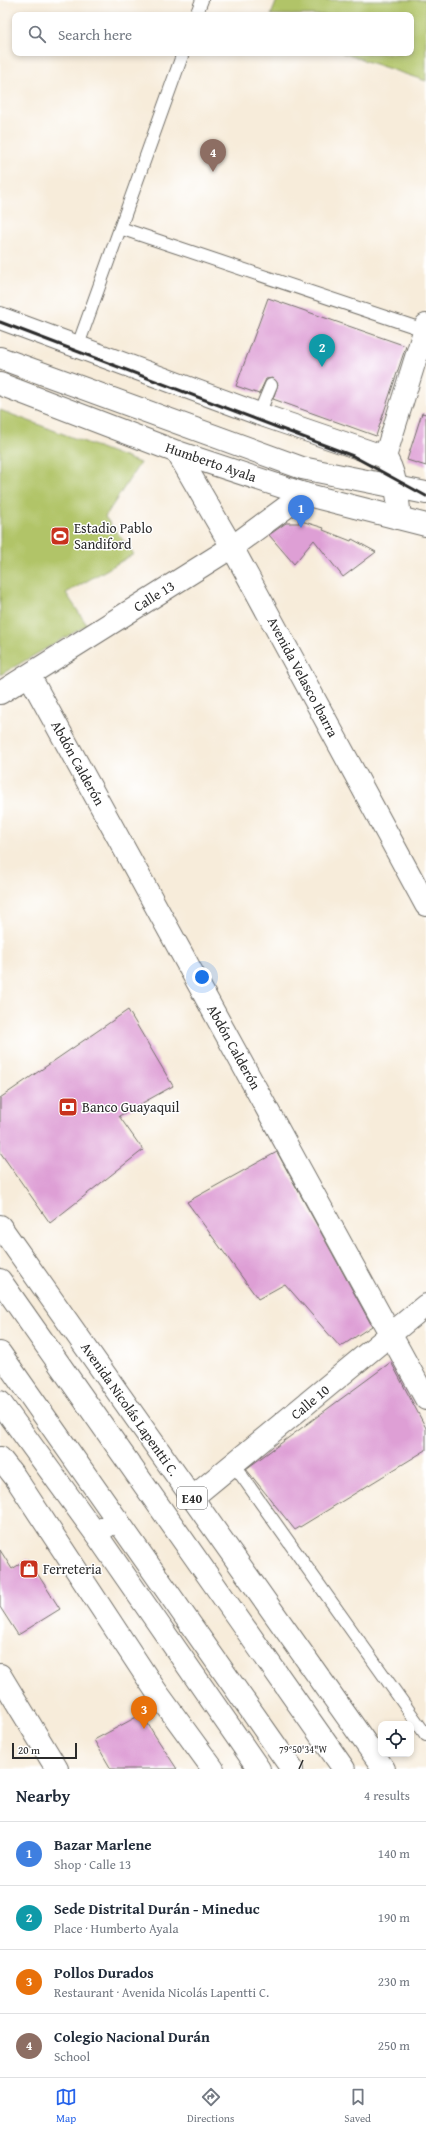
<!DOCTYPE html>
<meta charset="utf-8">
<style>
:root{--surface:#fff;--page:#f6f6f7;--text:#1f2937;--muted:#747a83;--line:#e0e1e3;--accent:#2563eb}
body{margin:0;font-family:"Gentium Book Plus",serif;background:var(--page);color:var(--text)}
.controls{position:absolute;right:12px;bottom:12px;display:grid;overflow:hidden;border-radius:8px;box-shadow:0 2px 6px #0003}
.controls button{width:36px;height:36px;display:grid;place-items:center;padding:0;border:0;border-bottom:1px solid var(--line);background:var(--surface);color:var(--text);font:20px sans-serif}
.scale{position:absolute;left:12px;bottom:10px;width:65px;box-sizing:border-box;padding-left:4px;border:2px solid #2b2b2b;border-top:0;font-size:11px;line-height:14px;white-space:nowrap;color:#2b2b2b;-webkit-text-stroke:3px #fff;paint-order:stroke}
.you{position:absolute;left:202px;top:977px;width:14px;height:14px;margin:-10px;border:3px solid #fff;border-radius:50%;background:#1a73e8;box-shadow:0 0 0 6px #1a73e833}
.badge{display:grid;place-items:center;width:26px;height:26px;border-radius:50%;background:var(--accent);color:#fff;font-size:13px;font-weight:700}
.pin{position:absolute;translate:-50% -33px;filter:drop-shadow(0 1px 2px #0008)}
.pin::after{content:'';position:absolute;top:21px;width:14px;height:12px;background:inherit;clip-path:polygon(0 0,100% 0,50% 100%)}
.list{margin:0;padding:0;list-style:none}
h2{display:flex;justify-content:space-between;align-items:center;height:52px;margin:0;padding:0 16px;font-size:17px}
h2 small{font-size:13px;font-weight:400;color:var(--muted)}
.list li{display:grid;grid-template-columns:26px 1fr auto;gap:12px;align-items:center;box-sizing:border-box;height:64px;padding:0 16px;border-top:1px solid var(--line)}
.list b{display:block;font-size:15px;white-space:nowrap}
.list p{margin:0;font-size:13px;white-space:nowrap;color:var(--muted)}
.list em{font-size:13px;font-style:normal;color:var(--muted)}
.icon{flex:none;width:22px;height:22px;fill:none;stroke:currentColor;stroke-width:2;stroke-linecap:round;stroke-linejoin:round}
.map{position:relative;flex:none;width:426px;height:1769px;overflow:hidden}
.search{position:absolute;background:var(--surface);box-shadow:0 2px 6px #0003;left:12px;right:12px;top:12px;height:44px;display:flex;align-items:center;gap:10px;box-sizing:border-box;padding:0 14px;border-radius:8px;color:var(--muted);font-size:15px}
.sheet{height:308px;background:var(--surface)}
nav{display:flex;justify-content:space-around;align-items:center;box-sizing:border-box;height:56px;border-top:1px solid var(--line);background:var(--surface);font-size:11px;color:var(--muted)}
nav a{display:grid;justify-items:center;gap:2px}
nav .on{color:var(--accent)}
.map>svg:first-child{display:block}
.green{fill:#b1c468;stroke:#6e784a}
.building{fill:#de9fd5}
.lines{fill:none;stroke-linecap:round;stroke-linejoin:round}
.lane-casing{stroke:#726f68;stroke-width:14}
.street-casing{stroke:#726f68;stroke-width:24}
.secondary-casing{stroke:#726f68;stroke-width:24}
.primary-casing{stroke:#726f68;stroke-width:24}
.highway-casing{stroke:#726f68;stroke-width:24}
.lane{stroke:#fff;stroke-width:12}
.street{stroke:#fff;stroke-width:22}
.secondary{stroke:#fff;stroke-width:22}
.primary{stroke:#fff;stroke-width:22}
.highway{stroke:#fff;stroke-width:22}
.rail{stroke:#2b2b2b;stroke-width:3}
.ticks{fill:none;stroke:#2b2b2b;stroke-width:1.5}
.labels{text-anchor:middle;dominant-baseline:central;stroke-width:3;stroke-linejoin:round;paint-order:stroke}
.shield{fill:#fff;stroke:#6b6b6b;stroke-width:1}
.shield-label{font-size:13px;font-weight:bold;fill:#2b2b2b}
.street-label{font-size:14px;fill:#2b2b2b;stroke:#fff}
.poi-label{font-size:14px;fill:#2b2b2b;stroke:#fff;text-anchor:start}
.ticks-label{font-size:10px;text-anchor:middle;fill:#2b2b2b;stroke:#fff;stroke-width:3;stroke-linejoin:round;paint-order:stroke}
</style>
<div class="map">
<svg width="426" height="1769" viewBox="0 0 426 1769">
<rect width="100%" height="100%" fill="#fff"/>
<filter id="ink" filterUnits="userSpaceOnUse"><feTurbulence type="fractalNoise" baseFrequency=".025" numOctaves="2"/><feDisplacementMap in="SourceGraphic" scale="8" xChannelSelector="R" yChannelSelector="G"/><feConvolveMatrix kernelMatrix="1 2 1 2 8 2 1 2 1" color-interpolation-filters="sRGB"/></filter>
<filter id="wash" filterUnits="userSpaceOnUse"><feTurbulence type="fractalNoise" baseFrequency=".012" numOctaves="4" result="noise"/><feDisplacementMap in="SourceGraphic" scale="16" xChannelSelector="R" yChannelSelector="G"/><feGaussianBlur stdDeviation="0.9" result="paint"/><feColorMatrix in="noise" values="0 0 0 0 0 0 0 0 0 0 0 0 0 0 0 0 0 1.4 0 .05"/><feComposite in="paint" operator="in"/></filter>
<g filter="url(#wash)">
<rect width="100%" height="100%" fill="#f7ecda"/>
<!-- green -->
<path class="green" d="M277 0H426V81L342 53H411V15H271Z
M0 410 140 463 105 517 134 554 66 593 87 625 0 675Z"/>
<g id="blocks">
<!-- building -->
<path class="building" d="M268 298 406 346 376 436 273 399 278 384 273 378 266 379 259 394 236 386Z
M422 413 426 414V466L407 460Z
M298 520 324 528 323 530 351 541 352 539 376 552 343 577 314 540 294 564 269 535 286 523H300Z
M128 1010 173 1086 119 1116 143 1150 50 1223 0 1152V1098Z
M277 1152 372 1326 340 1347 285 1284 258 1299 187 1202Z
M391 1362 426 1428V1450L295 1530 246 1469Z
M0 1550 12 1569 28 1559 60 1609 18 1635 0 1607Z
M142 1714 154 1734 177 1769H111L94 1740Z"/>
</g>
</g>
<g filter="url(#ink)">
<use href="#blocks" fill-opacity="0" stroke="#726f68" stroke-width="1"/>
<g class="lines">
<!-- lane casing -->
<g class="lane-casing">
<path id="lane" d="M196 15 202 0
M120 228 424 330
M77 348 183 53
M259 414 271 385
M234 1465 426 1735"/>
</g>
<!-- street casing -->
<g class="street-casing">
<path id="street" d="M0 318 259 414 385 457C396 471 398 501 400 518
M177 452 232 547 426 905
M385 457 426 325
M29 675 426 1399
M0 693 232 547 304 494
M0 1458 15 1477 156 1691 213 1769
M192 1498 426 1305
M0 1675 57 1769"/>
</g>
<!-- secondary casing -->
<g class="secondary-casing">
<path id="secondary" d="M0 358 302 468 426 493
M0 384 177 452 304 494 426 525"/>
</g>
<!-- primary casing -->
<g class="primary-casing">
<path id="primary" d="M0 1226 384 1769
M0 1402 96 1534 259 1769"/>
</g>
<!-- highway casing -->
<g class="highway-casing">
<path id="highway" d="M0 1280 344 1769
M0 1353 292 1769
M96 1534 117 1519"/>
</g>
<!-- lane -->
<use href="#lane" class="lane"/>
<!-- street -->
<use href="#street" class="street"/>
<!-- secondary -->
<use href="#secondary" class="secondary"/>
<!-- primary -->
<use href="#primary" class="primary"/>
<!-- highway -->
<use href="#highway" class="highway"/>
<!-- rail -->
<path class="rail" d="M0 322 353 456 426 496"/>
</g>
</g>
<!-- ticks -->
<path class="ticks" d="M299 1769 303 1760"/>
<!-- icons -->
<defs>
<g id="stadium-square" transform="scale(1)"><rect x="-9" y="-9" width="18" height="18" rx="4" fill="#c8321e" stroke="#fff"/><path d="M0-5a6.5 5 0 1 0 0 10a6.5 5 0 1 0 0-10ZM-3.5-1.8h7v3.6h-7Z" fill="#fff"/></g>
<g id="bank-square" transform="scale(1)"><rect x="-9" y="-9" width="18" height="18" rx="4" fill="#c8321e" stroke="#fff"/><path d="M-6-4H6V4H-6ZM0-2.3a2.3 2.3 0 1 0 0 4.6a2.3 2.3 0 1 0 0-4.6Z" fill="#fff"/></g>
<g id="shop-square" transform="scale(1)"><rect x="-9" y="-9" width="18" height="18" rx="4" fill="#c8321e" stroke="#fff"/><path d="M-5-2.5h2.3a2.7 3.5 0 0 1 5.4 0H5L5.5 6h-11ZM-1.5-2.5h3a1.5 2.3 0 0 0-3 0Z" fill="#fff"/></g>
</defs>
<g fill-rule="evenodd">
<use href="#stadium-square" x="60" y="536"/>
<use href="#bank-square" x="68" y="1107"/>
<use href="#shop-square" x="29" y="1569"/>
</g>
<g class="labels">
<!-- shield labels -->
<rect class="shield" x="177" y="1487" width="30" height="22" rx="3"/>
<g class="shield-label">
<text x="192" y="1498">E40</text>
</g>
<!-- street labels -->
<g class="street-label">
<text transform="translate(211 462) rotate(19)">Humberto Ayala</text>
<text transform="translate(154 596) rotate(-32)">Calle 13</text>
<text transform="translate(303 677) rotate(62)">Avenida Velasco Ibarra</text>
<text transform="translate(78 763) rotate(61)">Abdón Calderón</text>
<text transform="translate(234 1047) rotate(61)">Abdón Calderón</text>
<text transform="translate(310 1402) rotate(-40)">Calle 10</text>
<text transform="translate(130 1409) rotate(55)">Avenida Nicolás Lapentti C.</text>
</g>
<!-- poi labels -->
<g class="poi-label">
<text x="74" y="528">Estadio Pablo<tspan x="74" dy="16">Sandiford</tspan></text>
<text x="82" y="1107">Banco Guayaquil</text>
<text x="43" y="1569">Ferreteria</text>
</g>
</g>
<g class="ticks-label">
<text x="303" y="1753">79°50'34"W</text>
</g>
</svg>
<div class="controls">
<button><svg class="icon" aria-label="locate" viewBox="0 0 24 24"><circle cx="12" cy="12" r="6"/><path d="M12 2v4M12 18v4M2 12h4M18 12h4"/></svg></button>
</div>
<div class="scale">20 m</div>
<div class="you"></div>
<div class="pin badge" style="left:301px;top:528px;background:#3f7fe0">1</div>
<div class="pin badge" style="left:322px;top:367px;background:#0f9aa8">2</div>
<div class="pin badge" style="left:144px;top:1729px;background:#e8710a">3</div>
<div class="pin badge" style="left:213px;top:172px;background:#8d6e63">4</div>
<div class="search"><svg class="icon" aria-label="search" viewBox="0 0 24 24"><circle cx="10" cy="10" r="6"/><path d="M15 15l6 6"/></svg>Search here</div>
</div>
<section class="sheet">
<h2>Nearby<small>4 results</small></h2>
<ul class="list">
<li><span class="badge" style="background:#3f7fe0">1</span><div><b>Bazar Marlene</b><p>Shop · Calle 13</p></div><em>140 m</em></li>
<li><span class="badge" style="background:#0f9aa8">2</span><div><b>Sede Distrital Durán - Mineduc</b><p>Place · Humberto Ayala</p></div><em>190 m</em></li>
<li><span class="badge" style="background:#e8710a">3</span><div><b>Pollos Durados</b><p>Restaurant · Avenida Nicolás Lapentti C.</p></div><em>230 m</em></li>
<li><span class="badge" style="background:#8d6e63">4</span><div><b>Colegio Nacional Durán</b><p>School</p></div><em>250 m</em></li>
</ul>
</section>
<nav>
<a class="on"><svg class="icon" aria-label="map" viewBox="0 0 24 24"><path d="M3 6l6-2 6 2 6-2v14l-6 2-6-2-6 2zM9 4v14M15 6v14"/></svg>Map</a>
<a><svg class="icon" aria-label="directions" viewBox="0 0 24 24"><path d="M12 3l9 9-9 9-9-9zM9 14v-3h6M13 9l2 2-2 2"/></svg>Directions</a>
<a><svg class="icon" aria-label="saved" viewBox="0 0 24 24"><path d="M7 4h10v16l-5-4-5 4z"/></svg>Saved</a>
</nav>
